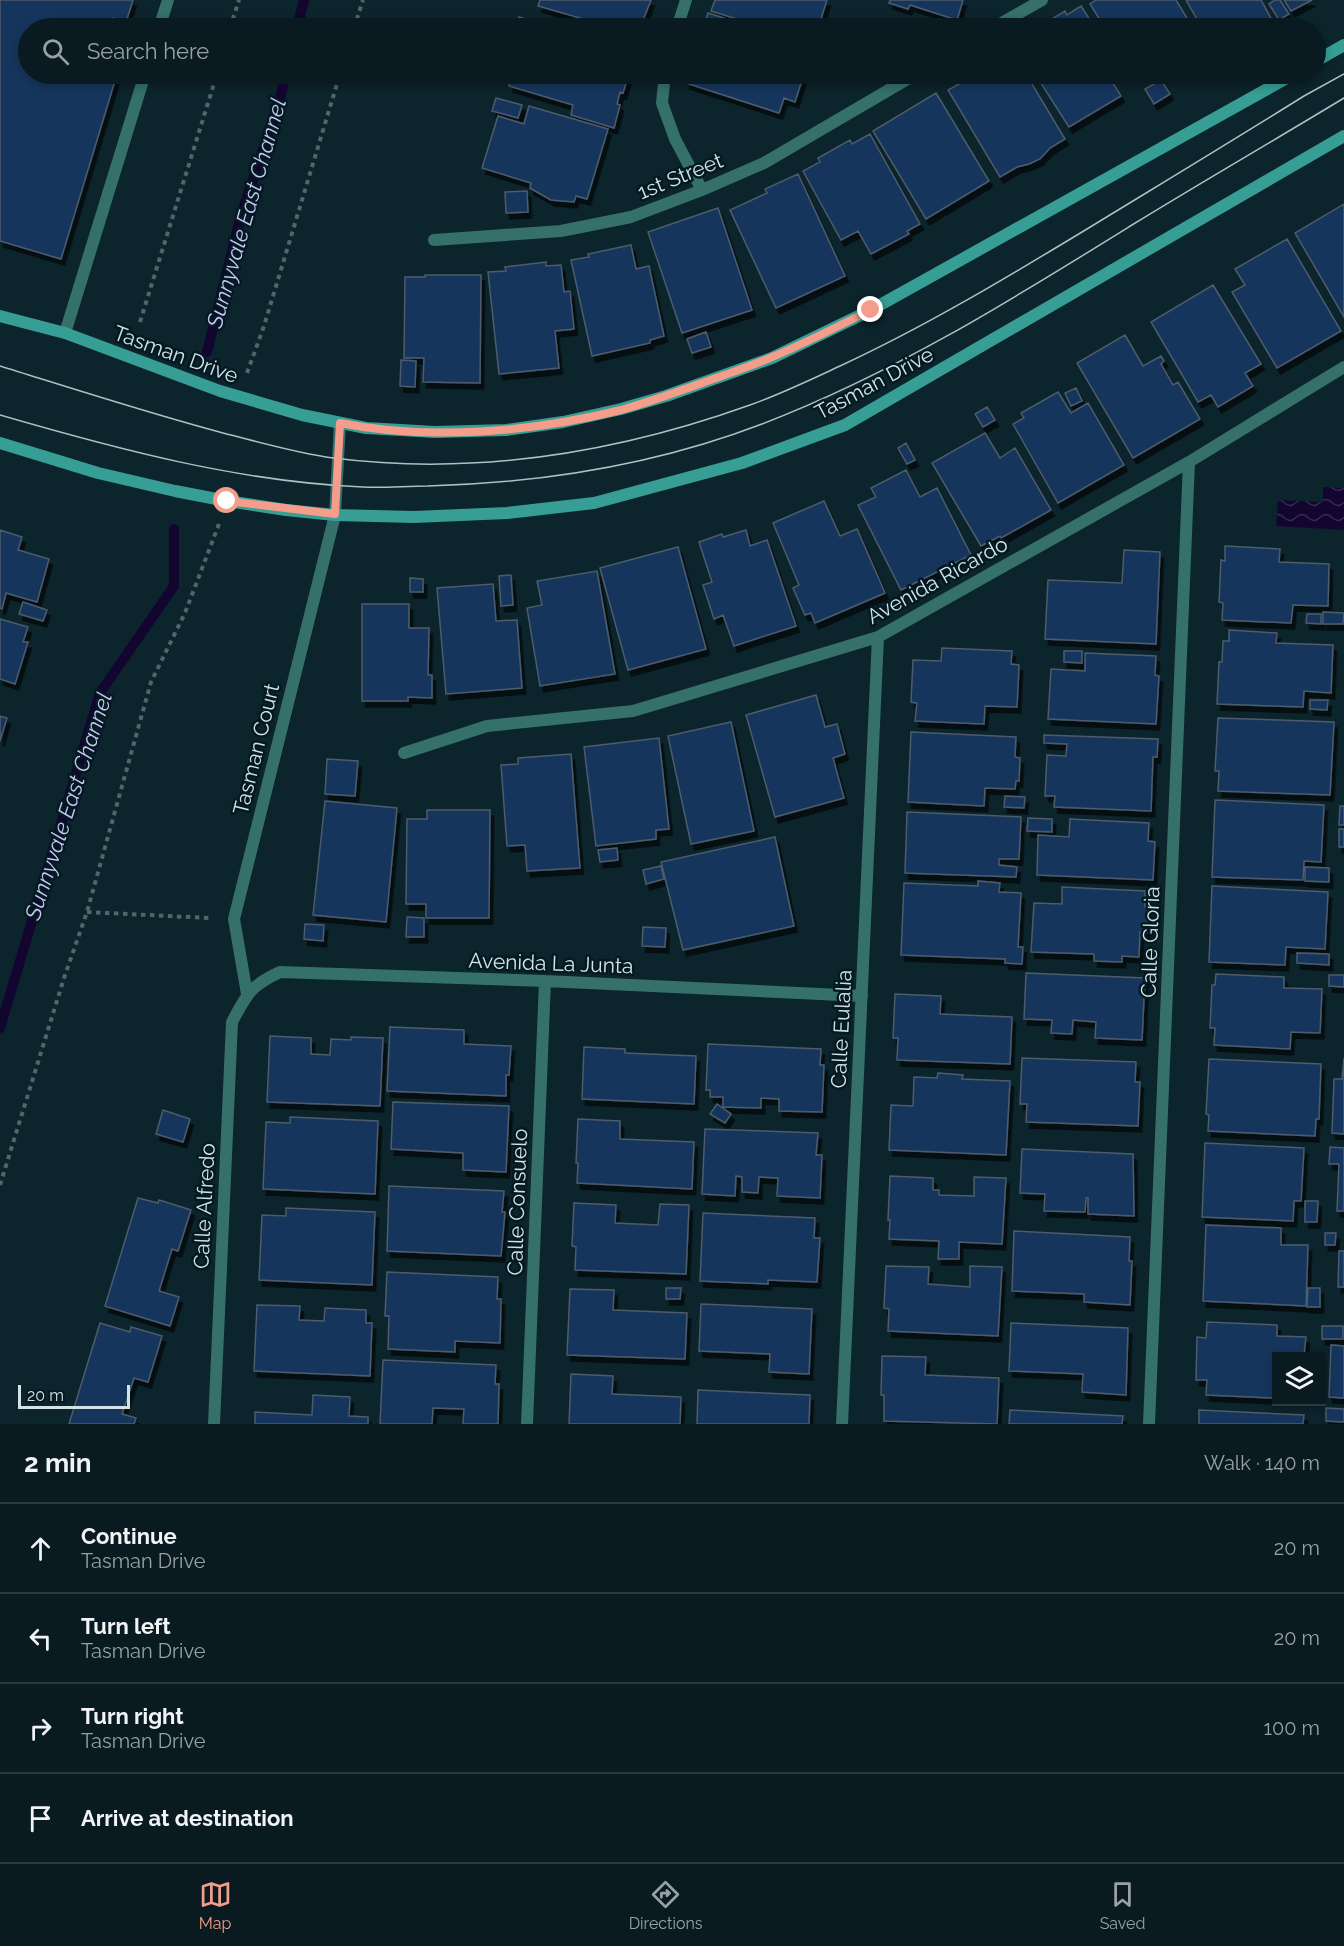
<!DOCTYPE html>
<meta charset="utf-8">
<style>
:root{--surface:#091b20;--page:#17282d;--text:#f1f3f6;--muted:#99a1a5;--line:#29393e;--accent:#f49d8b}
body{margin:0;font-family:Raleway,sans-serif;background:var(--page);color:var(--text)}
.controls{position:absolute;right:18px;bottom:18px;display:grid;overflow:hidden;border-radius:0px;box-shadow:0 3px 9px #0003}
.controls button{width:54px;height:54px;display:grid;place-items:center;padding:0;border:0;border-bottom:2px solid var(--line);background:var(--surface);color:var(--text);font:30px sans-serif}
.scale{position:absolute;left:18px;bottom:15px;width:112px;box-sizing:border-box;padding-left:6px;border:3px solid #d4e2e7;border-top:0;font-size:16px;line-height:21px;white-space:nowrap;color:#d4e2e7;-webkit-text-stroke:4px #031a22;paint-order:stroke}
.stop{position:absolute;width:18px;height:18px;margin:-14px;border:4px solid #f49d8b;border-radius:50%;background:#fff}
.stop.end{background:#f49d8b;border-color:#fff;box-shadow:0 2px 6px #0008}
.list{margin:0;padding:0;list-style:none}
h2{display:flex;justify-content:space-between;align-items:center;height:78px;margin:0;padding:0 24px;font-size:26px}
h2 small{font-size:20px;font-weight:400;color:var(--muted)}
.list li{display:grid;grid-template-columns:39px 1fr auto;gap:18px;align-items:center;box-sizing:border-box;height:90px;padding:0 24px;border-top:2px solid var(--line)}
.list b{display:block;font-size:22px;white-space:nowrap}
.list p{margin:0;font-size:20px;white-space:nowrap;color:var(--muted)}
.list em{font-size:20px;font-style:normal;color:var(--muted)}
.icon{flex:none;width:33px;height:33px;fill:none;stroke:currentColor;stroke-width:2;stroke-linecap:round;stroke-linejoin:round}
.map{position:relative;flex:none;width:1344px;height:1424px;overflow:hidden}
.search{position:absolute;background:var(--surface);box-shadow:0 3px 9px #0003;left:18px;right:18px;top:18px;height:66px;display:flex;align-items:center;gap:15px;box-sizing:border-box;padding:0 21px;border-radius:33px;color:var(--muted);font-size:22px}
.sheet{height:438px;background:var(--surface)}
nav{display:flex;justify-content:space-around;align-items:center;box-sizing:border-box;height:84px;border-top:2px solid var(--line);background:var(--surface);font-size:16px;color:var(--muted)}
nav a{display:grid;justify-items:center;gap:3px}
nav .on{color:var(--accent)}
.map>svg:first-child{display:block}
.water{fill:url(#water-waves)}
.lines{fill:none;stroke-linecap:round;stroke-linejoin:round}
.stream{stroke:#120631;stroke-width:10}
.building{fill:#15355c;stroke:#4d5b6c;stroke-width:1.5;filter:url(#shadow)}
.path{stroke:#51656c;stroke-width:4;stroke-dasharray:4.5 4.5;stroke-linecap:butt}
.lane{stroke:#35706a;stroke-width:12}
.street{stroke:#35706a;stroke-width:12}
.secondary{stroke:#369e94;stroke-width:12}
.tram{stroke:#b0bfc5;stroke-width:1.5}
.route{stroke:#f49d8b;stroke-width:8}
.labels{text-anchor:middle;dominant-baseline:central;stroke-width:5;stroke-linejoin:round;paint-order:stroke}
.street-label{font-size:21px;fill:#d4e2e7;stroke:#031a22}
.water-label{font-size:22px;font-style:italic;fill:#cbc6f5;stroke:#031a22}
</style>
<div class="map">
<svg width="1344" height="1424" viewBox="0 0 1344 1424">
<defs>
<pattern id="water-waves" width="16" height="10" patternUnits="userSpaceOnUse" patternTransform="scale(1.5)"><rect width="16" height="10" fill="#120631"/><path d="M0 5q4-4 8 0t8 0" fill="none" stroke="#342a4f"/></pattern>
<filter id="shadow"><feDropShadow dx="3.5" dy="6" stdDeviation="0" flood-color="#0009"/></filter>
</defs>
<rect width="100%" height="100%" fill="#0c242b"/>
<!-- water -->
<path class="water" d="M1323 487 1344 488V530L1276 526 1278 500 1323 502Z"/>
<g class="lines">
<!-- stream -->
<path class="stream" d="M297 28 304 0
M207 352 241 215 280 99 286 74
M0 1028 100 693 174 586V529"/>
</g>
<!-- building -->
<path class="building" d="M0 0H133L126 22 113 18 110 28H28V74H117L61 259 0 241Z
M540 0H651L640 28H577L580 18 538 6Z
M715 0H827L818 28H766L711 11Z
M890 0H963L957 20 910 5 908 9 889 3Z
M1096 0H1176L1193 28H1105L1090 4Z
M1186 0H1261L1273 22 1262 28H1202Z
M1275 0H1280L1289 14 1279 20 1269 4Z
M1284 0H1312L1291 11Z
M1081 6 1095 28H1037L1065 11 1067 15Z
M708 13 755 28H703Z
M519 17 541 24 540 28H516Z
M512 74H629L623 93 620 92 617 104 620 105 614 128 571 115 573 105 509 86Z
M689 74H804L795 102 784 98 779 113 686 83Z
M969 74H1026L1065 139 1050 148 1040 159 1029 164 1017 167 1000 177 948 90 965 81 962 78Z
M1035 74H1109L1108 75 1121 96 1069 127Z
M1161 80 1170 94 1154 104 1145 89Z
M936 93 989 181 926 219 873 131Z
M496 98 522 105 518 118 492 111Z
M529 106 608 129 587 199 576 196 574 202 551 200 530 188 531 183 482 168 498 116 524 124Z
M870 134 920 224 907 231 909 234 871 254 858 231 841 240 803 171 820 162 818 158 850 140 852 144Z
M798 174 845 276 776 308 730 210 767 193 765 189Z
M527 191 528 212 506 213 505 192Z
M1344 204V317L1295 233Z
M718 208 752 310 682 333 648 232Z
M1287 239 1341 331 1277 368 1232 292 1245 285 1235 269Z
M631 245 636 269 649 266 664 336 650 340V343L592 356 571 260 589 257 588 254Z
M546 262V266L561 265 564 292 570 291 574 329 555 331 559 368 499 374 488 272 506 271 505 267Z
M425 275H481L480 383 423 382 424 358H404L405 277H425Z
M1213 285 1261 364 1245 373 1253 386 1218 407 1211 395 1198 402 1151 322Z
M706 332 711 347 692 353 687 339Z
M1125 335 1143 366 1161 356 1164 361 1161 364 1173 385 1178 382 1200 419 1133 458 1077 363Z
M401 360 416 361 415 387 400 386Z
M1076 388 1082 401 1071 406 1065 393Z
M1058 392 1071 413 1088 403 1124 465 1058 503 1013 424 1024 418 1021 413Z
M987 407 995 420 983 427 975 414Z
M985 433 1000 458 1015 448 1051 510 1001 538 1000 536 981 546 932 463Z
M906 443 915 460 907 464 898 448Z
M906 470 920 497 937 488 971 555 901 590 858 505 876 497 871 488Z
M824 501 840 536 857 529 885 593 815 623 811 613 805 615 793 588 799 585 773 523Z
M0 530 22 537 18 550 49 559 37 602 6 593 2 609 0 608Z
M746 530 750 546 767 540 796 626 734 646 723 615 714 619 703 585 712 582 699 542 722 534 723 537Z
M1225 546 1280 549 1279 562 1329 564 1328 606 1293 605 1291 623 1222 620 1223 603 1219 602 1221 560 1225 561Z
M678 547 706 649 628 670 600 568Z
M1124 550 1160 552 1156 644 1045 639 1048 580 1122 583Z
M597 571 615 674 540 686 527 608 542 605 537 581Z
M511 575 513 605 501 606 499 576Z
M410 578 423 579V592H410Z
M493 584 496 621 517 620 522 688 446 694 437 588Z
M23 602 47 610 43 621 19 614Z
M362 604H409V628H429L428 675H432V698L408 697V701H362Z
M1323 612 1344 613 1343 624H1323Z
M1307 614H1321V624L1306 623Z
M0 619 28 627 23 642H28L15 684 0 679Z
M1229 630 1277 633 1276 643 1333 645 1331 693 1304 691 1303 707 1217 704 1219 662H1222L1223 641H1229Z
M942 648 1012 651 1011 664 1019 665 1017 707 985 706 984 724 915 721 917 703 911 702 913 660 941 661Z
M1064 651H1082V663L1064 662Z
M1085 653 1156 656 1155 675 1159 676 1156 724 1048 719 1051 669 1085 671Z
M816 695 825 727 837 724 845 754 833 758 844 798 775 817 746 715Z
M1310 700H1328L1327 710 1310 709Z
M0 716 7 718 0 741Z
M1218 718 1334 722 1330 795 1218 791 1219 771H1215Z
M731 722 754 831 691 844 668 736Z
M911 732 1016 737 1015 757 1020 758 1019 781H1016L1015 789 985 788 984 806 908 802Z
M1044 735 1158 739 1157 757H1153L1151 811 1054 807 1055 796H1045L1047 755 1066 756 1067 744 1044 743Z
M659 738 669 829 656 830V839L596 846 584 747Z
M571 754 580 868 527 871 525 845 507 846 501 765 518 764V758Z
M327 759 358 761 355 796 325 794Z
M1005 796 1025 797 1024 808 1004 807Z
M1215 800 1324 805 1321 862 1304 861 1303 880 1212 877Z
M325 801 397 808 386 922 313 915Z
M1340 806H1344V825H1339Z
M427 810H490L489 918H426V904H406L407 819H427Z
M907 812 1021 817 1019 859H999V865L1017 867 1016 877 905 873Z
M1028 818 1052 819V832L1027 831Z
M1070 819 1149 823 1148 841 1155 842 1153 880 1037 875 1038 835 1069 837Z
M1339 829H1344V847H1339Z
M775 837 794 926 683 950 661 862Z
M617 848 618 860 600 862 598 850Z
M661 866 664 879 646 884 643 870Z
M1305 867 1329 868V882L1305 881Z
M978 881 1000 883 999 892 1021 893 1018 947H1023L1022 964 1005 963V959L901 955 904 883 978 886Z
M1212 886 1328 892 1325 949 1286 947 1285 965 1209 962Z
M1062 887 1145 891V907H1148L1147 933 1140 932 1139 957 1122 956V962L1094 961V954L1031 952 1034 903 1062 904Z
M407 917 424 918V937H406Z
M305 924 324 925 323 941 304 939Z
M643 927 666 928 665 947 642 946Z
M1297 953 1329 954V965L1297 963Z
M1026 973 1145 978 1142 1040 1095 1038 1096 1022 1073 1020 1072 1034 1051 1033 1052 1020 1024 1019Z
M1216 974 1284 977V988L1322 989 1320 1033 1291 1032 1290 1049 1214 1045 1215 1028H1210L1212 985H1215Z
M1329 975H1344V987L1329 986Z
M895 994 941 996 940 1014 1012 1017 1010 1064 897 1060 898 1038H893Z
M390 1027 464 1030V1044L511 1046 509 1075H506V1096L387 1091Z
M270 1036 311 1038V1054L330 1055 331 1039 351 1040V1037L383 1038 380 1106 267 1102Z
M708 1044 821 1049 820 1065H824L822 1112 779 1111V1099L761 1098V1108L723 1107V1097H710V1090H706Z
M584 1047 625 1049V1053L696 1056 694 1104 582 1099Z
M1022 1058 1136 1062 1135 1082H1140L1138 1126 1026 1122 1027 1104H1020Z
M1344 1058V1134L1332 1133 1334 1079H1342Z
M1209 1059 1321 1064 1319 1119H1316L1315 1136 1208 1131 1209 1115 1206 1114Z
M938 1073 963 1075 962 1079 1010 1081 1006 1155 889 1150 891 1105 913 1106 914 1077 937 1078Z
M393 1102 509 1106 506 1172 463 1170V1153L391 1149Z
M717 1104 731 1114 725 1123 710 1114Z
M163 1110 190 1119 183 1142 156 1134Z
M290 1117 378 1121 375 1194 263 1189 266 1122 290 1123Z
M578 1119 620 1121V1139L694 1142 692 1189 577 1183 578 1163H576Z
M705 1129 818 1133 816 1155H822L820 1198 777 1196 778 1178 759 1177 758 1193 742 1192V1177L736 1176 735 1196 702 1194Z
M1205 1143 1304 1148 1301 1201H1294L1293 1221 1202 1217Z
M1330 1147 1344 1148V1211H1337L1339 1164H1329Z
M1022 1149 1133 1154 1134 1216 1088 1214V1198H1086L1085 1212 1044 1211 1045 1194 1020 1193Z
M890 1176 933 1178V1190H939V1195L974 1196V1177L1006 1178 1002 1244 959 1242V1259H938L939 1241 889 1239 890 1220H888Z
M389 1186 504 1191 502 1212H505L501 1256 387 1251Z
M138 1198 158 1203 159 1200 191 1210 178 1251 172 1249 159 1291 179 1297 170 1326 105 1306Z
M1305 1201H1318L1317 1222H1305Z
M574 1203 616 1205 615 1223 658 1225 660 1204 689 1205 686 1274 575 1270 576 1247 572 1246Z
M286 1208 375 1212 372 1285 259 1280 262 1215 286 1216Z
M703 1213 815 1218 814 1238H820L817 1282 768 1280V1284L700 1281Z
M1206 1225 1281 1228V1245H1308L1306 1306 1203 1301Z
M1014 1231 1130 1237 1129 1261H1132L1130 1305 1084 1302V1294L1012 1291Z
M1325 1233H1336L1335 1245H1325Z
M1339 1251H1344V1287H1338Z
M886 1266 929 1267 928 1284 970 1287V1266L1002 1267 998 1336 888 1331 889 1309 884 1308Z
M387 1272 498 1277 497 1299H501L500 1343 455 1341V1352L388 1349 389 1316H385Z
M666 1288H681L680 1299H666Z
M1308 1288H1320V1307H1307Z
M570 1289 614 1290 613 1310 687 1313 685 1359 567 1355Z
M701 1304 812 1309 809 1374 769 1372 770 1354 699 1351Z
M257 1305 300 1306 299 1320 324 1321 325 1308 366 1310V1323H372L370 1376 254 1371Z
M1207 1322 1277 1325V1336L1306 1337 1304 1355 1306 1356H1276V1382H1275L1274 1398 1206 1395 1207 1380H1196L1197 1337 1206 1338Z
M100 1323 130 1332 131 1327 162 1336 148 1382 134 1378 122 1414 136 1418 134 1424H69Z
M1011 1323 1128 1328 1126 1395 1082 1392 1083 1374 1009 1371Z
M1322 1326H1343V1339H1322Z
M1331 1345 1344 1346V1398L1329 1397Z
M882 1356 926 1357 925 1375 999 1378 997 1424 884 1421V1395H881Z
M383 1360 496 1365 495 1384H499L498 1424H463L464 1409 433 1408 432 1424H380Z
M571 1374 613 1376 612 1394 681 1397 680 1424H569Z
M698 1390 810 1395 809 1424H697Z
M313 1395 350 1397 349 1416 368 1417V1424H255V1412L312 1415Z
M1326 1408 1344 1409V1422L1326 1421Z
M1010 1410 1123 1416 1122 1424H1009Z
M1199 1410 1304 1415 1303 1424H1199Z"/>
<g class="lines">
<!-- path -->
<path class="path" d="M230 28 239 0
M354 28 363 0
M140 322 217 74
M247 373 264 326 340 74
M87 912 209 918
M0 1185 64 978 87 912 151 682 185 613 219 524"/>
<!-- lane -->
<path class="lane" d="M159 28 168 0
M677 28 686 0
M993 28 1042 0
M665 74 662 103 675 139 702 190
M434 240 561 231 631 217 702 190 764 163 916 74
M65 333 145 74
M335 515 340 423
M404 753 487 726 633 711 878 637 1189 462 1344 367
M214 1424 232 1022C247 994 250 986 280 972L545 981 862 996
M527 1424 545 981
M842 1424 878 637
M1149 1424 1189 462"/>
<!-- street -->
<path class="street" d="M247 994 234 919 335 515"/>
<!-- secondary -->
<path class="secondary" d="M1316 61 1344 45
M0 316 65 333 220 391 302 415 366 428 435 432 506 430 563 422 621 409 666 396 772 358 871 310 1294 74
M0 443 98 473 175 491 227 501 286 510 335 515 414 517 507 513 594 503 742 463 845 425 1344 136"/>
<!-- tram -->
<path class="tram" d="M0 366C74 389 148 413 223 433 259 442 296 453 333 458 475 476 616 453 750 405 781 394 810 380 840 366 926 326 1006 278 1087 229 1159 185 1232 141 1304 96L1344 74
M0 415C117 449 240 482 363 487 384 488 406 486 428 486 541 483 655 465 762 424 893 374 1013 299 1132 225 1202 182 1273 141 1344 98"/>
</g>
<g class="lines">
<!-- route -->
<path class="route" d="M227 501 335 514 340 423C430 441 532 432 621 410 653 401 685 389 716 378 735 371 754 365 772 357 806 343 838 326 871 310"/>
</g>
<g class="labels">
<!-- street labels -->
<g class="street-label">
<text transform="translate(680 176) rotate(-22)">1st Street</text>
<text transform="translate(176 354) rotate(20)">Tasman Drive</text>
<text transform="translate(874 383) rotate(-28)">Tasman Drive</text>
<text transform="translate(937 580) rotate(-29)">Avenida Ricardo</text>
<text transform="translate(256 749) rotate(-76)">Tasman Court</text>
<text transform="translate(1150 942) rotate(-88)">Calle Gloria</text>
<text transform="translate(551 963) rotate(2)">Avenida La Junta</text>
<text transform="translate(841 1029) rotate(-87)">Calle Eulalia</text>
<text transform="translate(517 1202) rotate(-88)">Calle Consuelo</text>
<text transform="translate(204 1206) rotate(-87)">Calle Alfredo</text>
</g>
<!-- water labels -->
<g class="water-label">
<text transform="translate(246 213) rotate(-74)">Sunnyvale East Channel</text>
<text transform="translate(68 806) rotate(-72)">Sunnyvale East Channel</text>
</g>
</g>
</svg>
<div class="controls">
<button><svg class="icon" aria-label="layers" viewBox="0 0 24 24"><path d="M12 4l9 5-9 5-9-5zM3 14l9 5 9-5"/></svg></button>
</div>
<div class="scale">20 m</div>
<div class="stop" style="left:227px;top:501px"></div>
<div class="stop end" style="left:871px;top:310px"></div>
<div class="search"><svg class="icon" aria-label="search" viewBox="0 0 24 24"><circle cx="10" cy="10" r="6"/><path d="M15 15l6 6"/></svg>Search here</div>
</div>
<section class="sheet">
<h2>2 min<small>Walk · 140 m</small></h2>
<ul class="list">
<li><svg class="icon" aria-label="ahead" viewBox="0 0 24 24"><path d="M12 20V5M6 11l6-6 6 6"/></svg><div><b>Continue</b><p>Tasman Drive</p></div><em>20 m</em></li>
<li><svg class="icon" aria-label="left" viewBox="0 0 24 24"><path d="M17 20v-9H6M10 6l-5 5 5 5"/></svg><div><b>Turn left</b><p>Tasman Drive</p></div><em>20 m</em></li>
<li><svg class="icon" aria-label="right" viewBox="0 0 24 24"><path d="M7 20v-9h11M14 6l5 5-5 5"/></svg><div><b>Turn right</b><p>Tasman Drive</p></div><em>100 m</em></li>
<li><svg class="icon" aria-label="arrive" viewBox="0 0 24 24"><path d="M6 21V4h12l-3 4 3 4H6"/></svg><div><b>Arrive at destination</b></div></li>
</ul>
</section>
<nav>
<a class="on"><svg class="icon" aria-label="map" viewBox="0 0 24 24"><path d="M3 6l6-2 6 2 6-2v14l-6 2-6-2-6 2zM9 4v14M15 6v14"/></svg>Map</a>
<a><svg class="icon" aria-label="directions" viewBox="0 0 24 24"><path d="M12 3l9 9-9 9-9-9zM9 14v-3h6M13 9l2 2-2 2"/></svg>Directions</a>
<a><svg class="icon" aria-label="saved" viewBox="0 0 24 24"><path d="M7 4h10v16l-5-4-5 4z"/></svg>Saved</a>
</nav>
